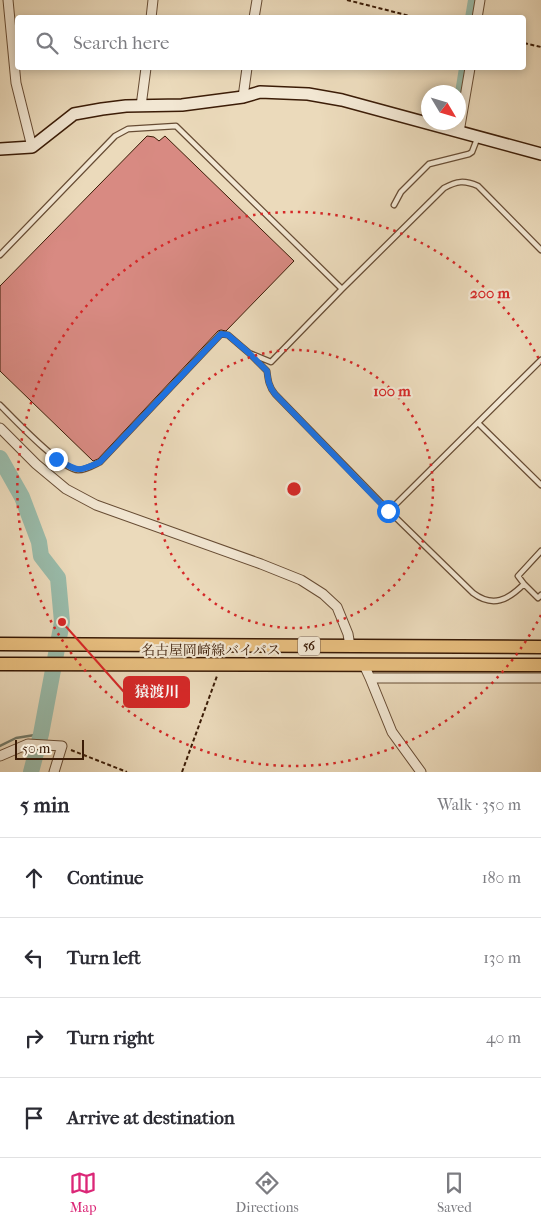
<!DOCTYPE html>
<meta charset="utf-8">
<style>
:root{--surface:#fff;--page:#f2f2f3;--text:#2b2b33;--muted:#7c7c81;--line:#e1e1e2;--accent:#db2777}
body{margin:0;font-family:"IM FELL French Canon","Noto Serif JP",serif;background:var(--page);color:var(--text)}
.compass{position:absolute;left:421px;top:85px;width:45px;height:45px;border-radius:50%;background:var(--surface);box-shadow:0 2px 8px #0003;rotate:128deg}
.scale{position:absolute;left:15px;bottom:12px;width:69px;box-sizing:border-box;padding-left:5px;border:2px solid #3b1c07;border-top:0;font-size:14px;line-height:18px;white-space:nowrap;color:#3b1c07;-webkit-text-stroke:4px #f2e7d3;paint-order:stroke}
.stop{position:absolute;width:15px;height:15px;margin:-11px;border:4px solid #1a73e8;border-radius:50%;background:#fff}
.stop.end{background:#1a73e8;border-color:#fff;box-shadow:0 1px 5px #0008}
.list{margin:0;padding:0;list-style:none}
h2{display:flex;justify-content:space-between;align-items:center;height:65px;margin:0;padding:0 20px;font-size:21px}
h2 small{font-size:16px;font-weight:400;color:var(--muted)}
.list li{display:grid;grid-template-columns:32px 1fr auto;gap:15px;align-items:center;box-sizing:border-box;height:80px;padding:0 20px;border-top:1px solid var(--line)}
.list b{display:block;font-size:19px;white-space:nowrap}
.list em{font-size:16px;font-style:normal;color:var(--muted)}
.icon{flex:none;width:28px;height:28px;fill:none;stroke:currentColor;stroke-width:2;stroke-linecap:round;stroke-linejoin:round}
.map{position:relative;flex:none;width:541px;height:772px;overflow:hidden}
.search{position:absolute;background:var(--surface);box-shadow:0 2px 8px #0003;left:15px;right:15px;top:15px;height:55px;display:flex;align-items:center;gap:12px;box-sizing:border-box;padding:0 18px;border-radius:5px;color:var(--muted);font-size:19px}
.sheet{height:385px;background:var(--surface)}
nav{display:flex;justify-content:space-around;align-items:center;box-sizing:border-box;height:70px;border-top:1px solid var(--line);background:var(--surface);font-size:14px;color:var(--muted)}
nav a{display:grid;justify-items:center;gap:2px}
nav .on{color:var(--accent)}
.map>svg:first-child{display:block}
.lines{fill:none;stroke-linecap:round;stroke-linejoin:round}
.stream{stroke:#737b69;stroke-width:2.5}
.canal{stroke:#9ba;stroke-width:10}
.river{stroke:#9ba;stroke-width:16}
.building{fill:#d88a82;stroke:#3b1c07}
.lane-casing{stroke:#674c34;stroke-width:7}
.street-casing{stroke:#674c34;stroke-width:11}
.secondary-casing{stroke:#3b1c07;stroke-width:14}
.primary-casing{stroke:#3b1c07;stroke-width:15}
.path{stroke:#3b1c07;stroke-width:2;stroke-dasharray:4 2.5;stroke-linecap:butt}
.lane{stroke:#f2e7d3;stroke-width:4.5}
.street{stroke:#f2e7d3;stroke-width:9}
.secondary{stroke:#f2e7d3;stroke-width:11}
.primary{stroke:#e6bd7e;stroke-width:12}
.route{stroke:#1a73e8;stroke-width:6}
.ring{fill:none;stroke:#d62828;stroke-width:2.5;stroke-dasharray:2.5 5}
.labels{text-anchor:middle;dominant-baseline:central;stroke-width:4.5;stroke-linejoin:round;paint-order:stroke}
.shield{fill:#f2e7d3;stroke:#725944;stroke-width:1}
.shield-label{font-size:12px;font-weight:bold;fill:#3b1c07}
.street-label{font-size:14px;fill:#3b1c07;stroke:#f2e7d3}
.centre{fill:#d62828;stroke:#f2e7d3;stroke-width:2.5}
.ring-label{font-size:15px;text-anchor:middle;font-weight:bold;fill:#d62828;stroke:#f2e7d3;stroke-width:4.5;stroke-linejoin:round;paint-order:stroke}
.leader{fill:none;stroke:#d62828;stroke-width:2}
.callout-dot{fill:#d62828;stroke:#f2e7d3;stroke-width:2}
.callout{fill:#d62828;stroke:#d62828;stroke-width:2}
.callout-label{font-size:15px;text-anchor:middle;font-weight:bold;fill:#fff}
</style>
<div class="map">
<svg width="541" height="772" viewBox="0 0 541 772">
<rect width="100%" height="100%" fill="#ebdabb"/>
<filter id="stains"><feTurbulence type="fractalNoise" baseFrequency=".004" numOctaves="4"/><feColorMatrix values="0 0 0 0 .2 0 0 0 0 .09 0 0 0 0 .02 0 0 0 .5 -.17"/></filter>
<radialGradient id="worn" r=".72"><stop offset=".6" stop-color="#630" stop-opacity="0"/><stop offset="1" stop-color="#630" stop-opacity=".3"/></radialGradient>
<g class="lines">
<!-- stream -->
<path class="stream" d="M0 746 16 738 41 734"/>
<!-- canal -->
<path class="canal" d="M470 18 473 0
M458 105 464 68"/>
<!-- river -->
<path class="river" d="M0 458 22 497 39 542 41 556 58 578 62 622 41 734 31 772"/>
</g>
<!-- building -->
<path class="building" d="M147 136 154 137 159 141 165 136 294 261 226 331 221 330 218 331 98 459 93 461 0 371V286Z"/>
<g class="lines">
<!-- lane casing -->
<g class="lane-casing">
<path id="lane" d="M394 205 401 192 429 164 469 154 472 152 477 139
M541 250 478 186C464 180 457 181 444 188L342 289 271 362 249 353 267 371C268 380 269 387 275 394L389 511 473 593C493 608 508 600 524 584L518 576 541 551
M0 255 115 136 128 129 176 126 342 289
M0 405C14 419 62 470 78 470 86 470 94 465 100 462L221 334 228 335 249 353
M478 423 541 485
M389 511 541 360
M524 584 538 598 541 595"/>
</g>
<!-- street casing -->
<g class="street-casing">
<path id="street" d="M8 0 16 83 32 147
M151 18 153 0
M254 18 257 0
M477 18 480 0
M243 97 247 68
M141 106 146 68
M459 132 470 68
M0 428 36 464 66 489 96 505 261 564 301 580 323 594 337 607 348 634 350 646
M364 665 370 678 392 732 421 772
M370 678H541
M0 756 28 744 62 746 54 772"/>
</g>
<!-- secondary casing -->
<g class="secondary-casing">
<path id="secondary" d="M0 149 32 147 74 114 102 109 126 106 182 105 243 97 260 92 308 94 342 100 541 154"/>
</g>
<!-- primary casing -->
<g class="primary-casing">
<path id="primary" d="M0 644 541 647
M0 664 541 665"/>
</g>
<!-- path -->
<path class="path" d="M347 0 418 18
M524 43 541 47
M71 750 127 772
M182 772 217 676"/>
<!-- lane -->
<use href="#lane" class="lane"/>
<!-- street -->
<use href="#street" class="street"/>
<!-- secondary -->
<use href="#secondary" class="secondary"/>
<!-- primary -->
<use href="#primary" class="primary"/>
</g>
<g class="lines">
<!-- route -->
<path class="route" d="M56 459C78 471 77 473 100 462L221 334 228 335 249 353 267 371C268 380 269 387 275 394L388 511"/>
</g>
<!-- distance rings -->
<g class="ring">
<circle cx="294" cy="489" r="139"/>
<path d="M541 615A277 277 0 1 1 541 363"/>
</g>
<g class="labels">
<!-- shield labels -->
<rect class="shield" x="298" y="636.5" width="22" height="19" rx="4"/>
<g class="shield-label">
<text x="309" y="646">56</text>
</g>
<!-- street labels -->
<g class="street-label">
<text x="211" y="650">名古屋岡崎線バイパス</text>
</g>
</g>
<circle cx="294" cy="489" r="8" class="centre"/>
<g class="ring-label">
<text x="490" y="298">200 m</text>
<text x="392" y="396">100 m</text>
</g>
<!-- callouts -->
<path class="leader" d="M62 622L124 692"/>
<circle class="callout-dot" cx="62" cy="622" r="5"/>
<rect class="callout" x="124" y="677" width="65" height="30" rx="5"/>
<g class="callout-label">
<text x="157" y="697">猿渡川</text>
</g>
<rect width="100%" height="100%" filter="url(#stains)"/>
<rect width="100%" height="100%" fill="url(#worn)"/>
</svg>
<svg class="compass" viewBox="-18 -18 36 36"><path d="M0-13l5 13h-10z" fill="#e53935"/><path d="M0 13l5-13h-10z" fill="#7c7c81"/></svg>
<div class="scale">50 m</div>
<div class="stop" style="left:388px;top:511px"></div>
<div class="stop end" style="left:56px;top:459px"></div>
<div class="search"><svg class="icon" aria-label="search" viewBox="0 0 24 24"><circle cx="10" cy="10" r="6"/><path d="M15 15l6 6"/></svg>Search here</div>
</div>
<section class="sheet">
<h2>5 min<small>Walk · 350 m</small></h2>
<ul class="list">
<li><svg class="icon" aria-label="ahead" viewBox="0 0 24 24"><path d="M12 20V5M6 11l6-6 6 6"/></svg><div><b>Continue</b></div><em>180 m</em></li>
<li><svg class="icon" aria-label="left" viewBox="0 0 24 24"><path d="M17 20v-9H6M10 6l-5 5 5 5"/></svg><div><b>Turn left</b></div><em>130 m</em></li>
<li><svg class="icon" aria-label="right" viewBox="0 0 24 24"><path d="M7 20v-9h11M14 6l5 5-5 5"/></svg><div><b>Turn right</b></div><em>40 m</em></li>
<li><svg class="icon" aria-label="arrive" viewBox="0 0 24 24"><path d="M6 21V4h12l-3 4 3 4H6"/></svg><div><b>Arrive at destination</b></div></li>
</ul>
</section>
<nav>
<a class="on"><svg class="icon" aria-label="map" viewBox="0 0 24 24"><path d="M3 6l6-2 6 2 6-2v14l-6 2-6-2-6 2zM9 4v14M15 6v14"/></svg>Map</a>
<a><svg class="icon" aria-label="directions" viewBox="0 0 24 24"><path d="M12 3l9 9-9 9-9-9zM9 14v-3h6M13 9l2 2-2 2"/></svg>Directions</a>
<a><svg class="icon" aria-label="saved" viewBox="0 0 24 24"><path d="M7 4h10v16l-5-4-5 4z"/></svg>Saved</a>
</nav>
